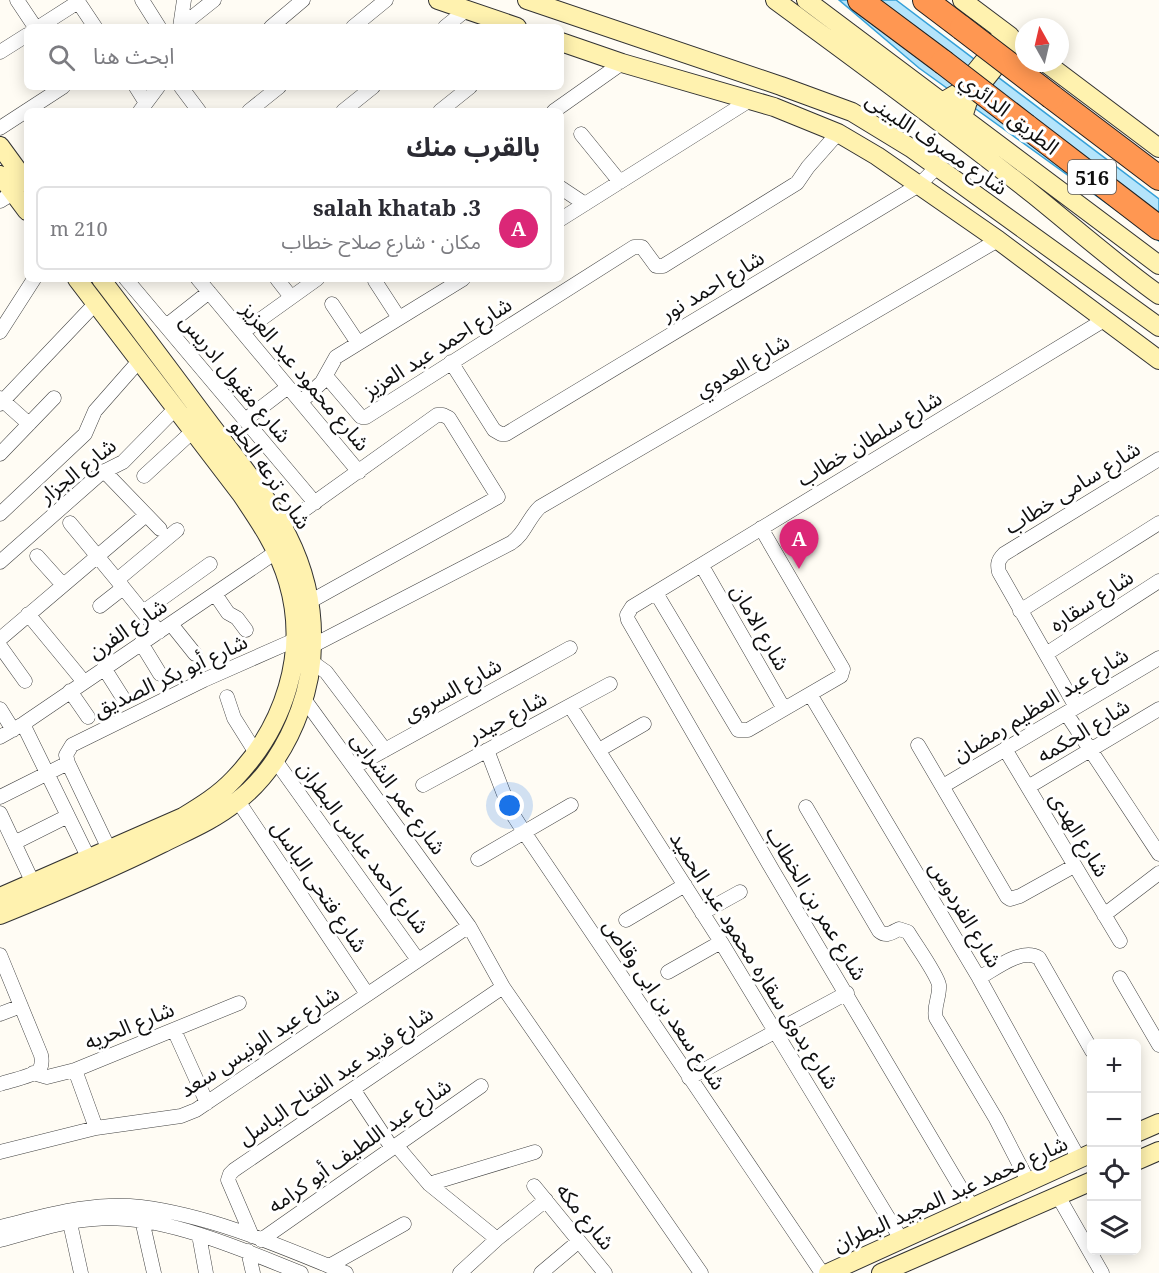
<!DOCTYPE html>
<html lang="ar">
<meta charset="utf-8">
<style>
:root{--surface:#fff;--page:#f7f7f7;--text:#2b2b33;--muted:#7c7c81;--line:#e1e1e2;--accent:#db2777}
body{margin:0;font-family:"Noto Serif","Noto Sans Arabic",serif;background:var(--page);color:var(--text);direction:rtl}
.controls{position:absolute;right:18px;bottom:18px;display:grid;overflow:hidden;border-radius:9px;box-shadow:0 3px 15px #0003}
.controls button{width:54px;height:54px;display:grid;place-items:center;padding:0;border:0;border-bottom:2px solid var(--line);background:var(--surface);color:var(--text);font:30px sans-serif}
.compass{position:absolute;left:1015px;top:18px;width:54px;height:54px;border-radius:50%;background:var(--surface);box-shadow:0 3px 15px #0003;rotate:352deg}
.you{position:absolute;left:510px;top:806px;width:21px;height:21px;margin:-15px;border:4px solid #fff;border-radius:50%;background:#1a73e8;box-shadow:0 0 0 9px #1a73e833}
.badge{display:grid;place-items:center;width:39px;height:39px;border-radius:50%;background:var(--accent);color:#fff;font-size:20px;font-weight:700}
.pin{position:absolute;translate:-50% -50px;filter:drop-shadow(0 2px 3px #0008)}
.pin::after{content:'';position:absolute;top:32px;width:21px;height:18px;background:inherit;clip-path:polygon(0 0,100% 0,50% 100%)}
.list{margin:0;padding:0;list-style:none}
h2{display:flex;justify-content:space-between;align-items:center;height:78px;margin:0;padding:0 24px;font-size:26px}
h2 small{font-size:20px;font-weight:400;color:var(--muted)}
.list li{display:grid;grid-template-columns:39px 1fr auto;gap:18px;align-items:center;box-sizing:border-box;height:84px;margin:0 12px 12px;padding:0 12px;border:2px solid var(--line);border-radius:9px}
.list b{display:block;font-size:22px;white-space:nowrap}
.list p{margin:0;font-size:20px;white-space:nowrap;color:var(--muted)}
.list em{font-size:20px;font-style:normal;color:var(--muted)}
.icon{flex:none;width:33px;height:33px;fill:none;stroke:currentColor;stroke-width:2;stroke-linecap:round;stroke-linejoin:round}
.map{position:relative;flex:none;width:1159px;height:1273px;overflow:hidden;direction:ltr}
.search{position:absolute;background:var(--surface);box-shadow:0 3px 15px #0003;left:24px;top:24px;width:540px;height:66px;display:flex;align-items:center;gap:15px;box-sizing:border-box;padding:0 21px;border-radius:9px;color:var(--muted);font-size:22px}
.panel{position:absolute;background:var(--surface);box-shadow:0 3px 15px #0003;left:24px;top:108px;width:540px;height:174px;border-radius:9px;direction:rtl}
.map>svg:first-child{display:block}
.water{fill:#b4e4fb;stroke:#35a0d8;stroke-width:1.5}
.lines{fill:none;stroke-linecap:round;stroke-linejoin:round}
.street-casing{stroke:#434343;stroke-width:15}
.secondary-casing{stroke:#323232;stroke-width:20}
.highway-casing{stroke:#212121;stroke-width:26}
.street{stroke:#fff;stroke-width:14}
.secondary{stroke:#fff2af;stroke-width:18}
.highway{stroke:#ff9752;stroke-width:24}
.highway-bridge-casing{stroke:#212121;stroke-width:26;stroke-linecap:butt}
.highway-bridge{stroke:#ff9752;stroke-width:24}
.labels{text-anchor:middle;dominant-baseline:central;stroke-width:6;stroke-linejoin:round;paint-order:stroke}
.shield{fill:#fff;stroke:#585858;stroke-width:1.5}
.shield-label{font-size:20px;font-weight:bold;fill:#101010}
.street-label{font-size:21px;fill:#101010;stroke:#fff}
</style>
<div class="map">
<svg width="1159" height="1273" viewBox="0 0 1159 1273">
<rect width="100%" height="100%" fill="#fffcf4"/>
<!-- water -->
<path class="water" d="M839 0H896L1159 199V241L919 68Z"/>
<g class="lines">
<!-- street casing -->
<g class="street-casing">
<path id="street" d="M17 0 35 27
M77 0 95 27
M142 0 159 27
M39 27 78 2
M180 27 214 0
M180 27 184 0
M271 27 303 0
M353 27 386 0
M445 27 466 10
M0 52 27 35
M136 87 146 103
M181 87 199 111
M140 111 158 87
M249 111 279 87
M343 111 373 87
M440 111 470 87
M554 111 622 63
M0 128 63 87
M581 134 620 182
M561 188 585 204
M0 201 13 193
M561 219 750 100
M126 279 315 503
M198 279 359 472
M277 279 291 297
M375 281 399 318
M332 304 358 343
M166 326 209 292
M0 332 34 279
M243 332 317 279
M451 362 494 430 501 434H506L919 185 937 167
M326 376 361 417H366L634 247H642L656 266H663L797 183 808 167 838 133
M0 398 29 424
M301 402 322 382 336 357 463 279
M0 404 95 304
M245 420 288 387
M0 454 54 398
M104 471 160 529
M144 476 193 431
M0 514 85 434 95 411 139 361
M70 523 117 580 177 530
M283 525 437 415H443L449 418 498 497 311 601
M37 556 63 585
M0 562 101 473 123 462 176 408
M702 566 784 709
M117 580 159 632
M656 593 738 730H748L841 676 843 669 761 528
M215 594 228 613 237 618 246 630
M100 606 123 588
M1020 611 1159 523
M143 612 210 564
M28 614 84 682
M171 624 195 654
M0 639 146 515
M141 643 160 674
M0 646 25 681
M312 646 511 543C525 534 528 518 540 507L998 240
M1046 654 1159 581
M312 662 326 672 385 750
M104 668 123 698
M70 691 88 717
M810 694 979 978 1079 1159
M227 697 234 718 256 753
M570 706 721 942 901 1239
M1076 707 999 572C997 564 998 560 1004 554L1159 459
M0 709 13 730
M1066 713 1159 854
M23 724 92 865
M0 737 23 724 276 552
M918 745 1007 897 1010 899 1020 896 1074 866
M1005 749 1120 941
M487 750 510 810 524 832 822 1273
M599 750 644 724
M275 760 418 960
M354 767 570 648
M423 785 610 684
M943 786 1159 658
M1028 787 1159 709
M0 797 68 763
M238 801 367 994
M806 807 879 931C886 937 891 933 899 929L908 932C915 944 937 974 939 985 940 997 933 1007 936 1018L996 1119 1028 1181
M0 813 33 883
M14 843 68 816
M109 849 68 763 66 755 72 745 204 680 297 639
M478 859 571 805
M702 913 740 892
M1104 915 1159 873
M626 920 685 885
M469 926 503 987
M0 955 41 1055C42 1060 42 1066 39 1070 33 1076 9 1081 0 1084
M668 972 721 942
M979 978C995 969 1022 947 1039 958L1092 1051
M1120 978 1159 1045
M0 1014 21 1006
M174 1030 207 1103
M75 1070 96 1128
M33 1073 47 1077 75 1070 239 1003
M689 1078 847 993
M353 1089 392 1148
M396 1145 429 1184 497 1239
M0 1152 96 1128 181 1116 196 1110 469 926 304 699
M429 1184 535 1152
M534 1186 605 1273
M1058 1196 1102 1273
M972 1207 773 871 628 620 627 615 632 607 1104 320
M68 1214 81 1273
M142 1220 154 1273
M0 1227C45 1216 93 1201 141 1207 212 1216 280 1246 346 1273
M199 1235 206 1273
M252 1236 228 1180 230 1174 234 1170 503 987 701 1273
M0 1240C31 1232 62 1221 94 1219 161 1213 240 1249 301 1273
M261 1240 481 1086
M248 1251 253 1273
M329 1266 404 1224
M460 1273 497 1239 546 1200
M541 1273 579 1241"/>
</g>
<!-- secondary casing -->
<g class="secondary-casing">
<path id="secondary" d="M438 0 517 27
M527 0 781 86 852 112 911 148 1159 327
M775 0C862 64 950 128 1034 195 1076 229 1116 264 1159 295
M806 0 1159 265
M962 0 1010 36
M561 42 622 63 774 107 838 133 877 156 998 240 1159 360
M1046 63 1159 148
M942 102 959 92 997 45 1002 30
M963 117 968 101 1007 52 1021 44
M0 146 27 183
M0 175 27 211
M0 897 183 817C201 806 219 795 234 779 284 727 309 653 288 582 279 550 260 522 241 494L77 279
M0 915C54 893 109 870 161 844 187 831 214 820 236 802 266 780 288 744 300 710 308 688 312 667 312 644 315 549 261 492 207 420 172 373 137 326 101 279
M1136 1133 1159 1123
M1136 1161 1159 1151
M828 1273 1092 1153
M881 1273 1092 1181"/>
</g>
<!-- highway casing -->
<g class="highway-casing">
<path id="highway" d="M860 0 943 62
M925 0 962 28
M1052 97 1159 178
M1026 126 1159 228"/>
</g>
<!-- street -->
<use href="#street" class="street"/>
<!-- secondary -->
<use href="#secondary" class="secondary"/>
<!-- highway -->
<use href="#highway" class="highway"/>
<!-- highway-bridge casing -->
<g class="highway-bridge-casing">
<path id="highway-bridge" d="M962 28 1052 97
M943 62 1026 126"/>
</g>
<!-- highway-bridge -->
<use href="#highway-bridge" class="highway-bridge"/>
</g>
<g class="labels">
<!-- shield labels -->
<rect class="shield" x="1068" y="160" width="48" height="34" rx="4.5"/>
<g class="shield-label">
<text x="1092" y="177">516</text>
</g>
<!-- street labels -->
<g class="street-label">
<text transform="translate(1010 113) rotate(38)">الطريق الدائري</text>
<text transform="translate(937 143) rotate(34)">شارع مصرف اللبينى</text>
<text transform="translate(712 285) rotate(-31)">شارع احمد نور</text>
<text transform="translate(437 347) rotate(-32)">شارع احمد عبد العزيز</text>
<text transform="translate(742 365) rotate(-30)">شارع العدوي</text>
<text transform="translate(306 376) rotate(50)">شارع محمود عبد العزيز</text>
<text transform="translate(236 378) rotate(50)">شارع مقبول ادريس</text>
<text transform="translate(869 438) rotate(-31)">شارع سلطان خطاب</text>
<text transform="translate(77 470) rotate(-38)">شارع الجزار</text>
<text transform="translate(271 474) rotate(56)">شارع ترعه الحلو</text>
<text transform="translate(1072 487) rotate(-32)">شارع سامى خطاب</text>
<text transform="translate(1091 600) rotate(-33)">شارع سقاره</text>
<text transform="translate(761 627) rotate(60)">شارع الامان</text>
<text transform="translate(127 628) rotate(-34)">شارع الفرن</text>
<text transform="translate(170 675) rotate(-25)">شارع أبو بكر الصديق</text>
<text transform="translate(452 689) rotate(-29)">شارع السروى</text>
<text transform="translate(1040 704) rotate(-31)">شارع عبد العظيم رمضان</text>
<text transform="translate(507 716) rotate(-28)">شارع حيدر</text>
<text transform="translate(1083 730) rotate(-31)">شارع الحكمه</text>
<text transform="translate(399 793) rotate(54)">شارع عمر الشرابى</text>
<text transform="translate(1080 834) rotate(59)">شارع الهدى</text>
<text transform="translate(364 847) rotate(54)">شارع احمد عباس البطران</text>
<text transform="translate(320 886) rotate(56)">شارع فتحى الباسل</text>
<text transform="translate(817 903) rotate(59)">شارع عمر بن الخطاب</text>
<text transform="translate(966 914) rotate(59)">شارع الفردوس</text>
<text transform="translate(755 960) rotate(58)">شارع بدوى سقاره محمود عبد الحميد</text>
<text transform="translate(665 1004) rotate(56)">شارع سعد بن ابى وقاص</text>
<text transform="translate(129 1025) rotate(-22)">شارع الحريه</text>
<text transform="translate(259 1041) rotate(-33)">شارع عبد الونيس سعد</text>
<text transform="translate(335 1075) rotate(-34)">شارع فريد عبد الفتاح الباسل</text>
<text transform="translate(359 1145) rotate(-35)">شارع عبد اللطيف أبو كرامه</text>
<text transform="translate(950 1193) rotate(-24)">شارع محمد عبد المجيد البطران</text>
<text transform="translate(586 1216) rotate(51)">شارع مكه</text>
</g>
</g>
</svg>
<div class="controls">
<button>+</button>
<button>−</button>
<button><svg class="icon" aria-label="locate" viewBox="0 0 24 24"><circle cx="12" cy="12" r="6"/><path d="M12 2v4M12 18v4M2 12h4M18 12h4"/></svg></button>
<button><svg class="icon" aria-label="layers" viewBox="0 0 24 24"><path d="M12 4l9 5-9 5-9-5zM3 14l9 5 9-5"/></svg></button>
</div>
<svg class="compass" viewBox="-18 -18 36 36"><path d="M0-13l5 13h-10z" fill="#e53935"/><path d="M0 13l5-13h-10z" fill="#7c7c81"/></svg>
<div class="you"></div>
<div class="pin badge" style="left:799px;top:569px">A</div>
<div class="search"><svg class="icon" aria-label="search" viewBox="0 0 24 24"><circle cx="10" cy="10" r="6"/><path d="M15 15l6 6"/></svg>ابحث هنا</div>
<section class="panel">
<h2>بالقرب منك<small></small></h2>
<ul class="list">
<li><span class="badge">A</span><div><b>3. salah khatab</b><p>مكان · شارع صلاح خطاب</p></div><em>210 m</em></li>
</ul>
</section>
</div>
